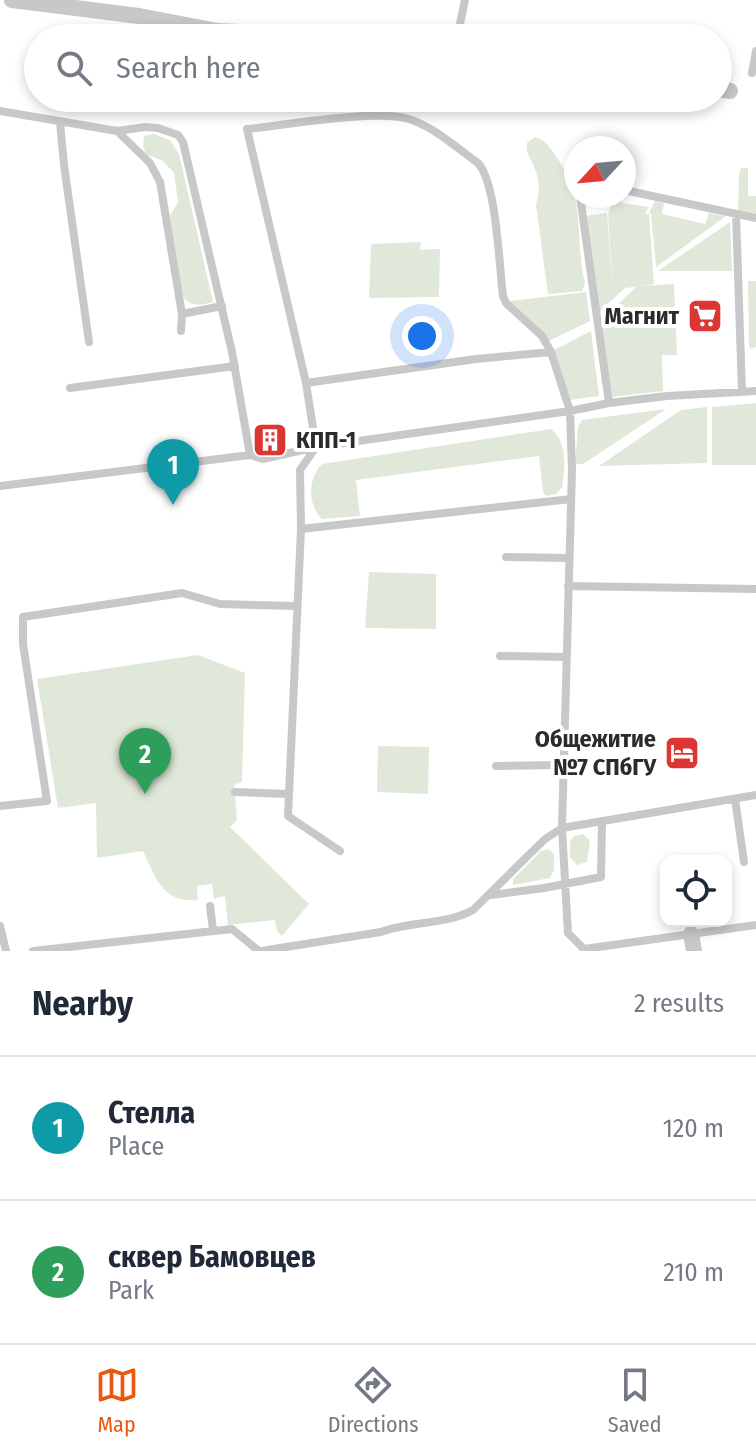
<!DOCTYPE html>
<meta charset="utf-8">
<style>
:root{--surface:#fff;--page:#f2f2f3;--text:#1f2937;--muted:#747a83;--line:#e0e1e3;--accent:#ea580c}
body{margin:0;font-family:"Fira Sans Condensed",sans-serif;background:var(--page);color:var(--text)}
.controls{position:absolute;right:24px;bottom:24px;display:grid;overflow:hidden;border-radius:16px;box-shadow:0 4px 12px #0003}
.controls button{width:72px;height:72px;display:grid;place-items:center;padding:0;border:0;border-bottom:2px solid var(--line);background:var(--surface);color:var(--text);font:40px sans-serif}
.compass{position:absolute;left:564px;top:136px;width:72px;height:72px;border-radius:50%;background:var(--surface);box-shadow:0 4px 12px #0003;rotate:244deg}
.you{position:absolute;left:422px;top:336px;width:28px;height:28px;margin:-20px;border:6px solid #fff;border-radius:50%;background:#1a73e8;box-shadow:0 0 0 12px #1a73e833}
.badge{display:grid;place-items:center;width:52px;height:52px;border-radius:50%;background:var(--accent);color:#fff;font-size:26px;font-weight:700}
.pin{position:absolute;translate:-50% -66px;filter:drop-shadow(0 2px 4px #0008)}
.pin::after{content:'';position:absolute;top:42px;width:28px;height:24px;background:inherit;clip-path:polygon(0 0,100% 0,50% 100%)}
.list{margin:0;padding:0;list-style:none}
h2{display:flex;justify-content:space-between;align-items:center;height:104px;margin:0;padding:0 32px;font-size:34px}
h2 small{font-size:26px;font-weight:400;color:var(--muted)}
.list li{display:grid;grid-template-columns:52px 1fr auto;gap:24px;align-items:center;box-sizing:border-box;height:144px;padding:0 32px;border-top:2px solid var(--line)}
.list b{display:block;font-size:30px;white-space:nowrap}
.list p{margin:0;font-size:26px;white-space:nowrap;color:var(--muted)}
.list em{font-size:26px;font-style:normal;color:var(--muted)}
.icon{flex:none;width:44px;height:44px;fill:none;stroke:currentColor;stroke-width:2;stroke-linecap:round;stroke-linejoin:round}
.map{position:relative;flex:none;width:756px;height:951px;overflow:hidden}
.search{position:absolute;background:var(--surface);box-shadow:0 4px 12px #0003;left:24px;right:24px;top:24px;height:88px;display:flex;align-items:center;gap:20px;box-sizing:border-box;padding:0 28px;border-radius:44px;color:var(--muted);font-size:30px}
.sheet{height:392px;background:var(--surface)}
nav{display:flex;justify-content:space-around;align-items:center;box-sizing:border-box;height:112px;border-top:2px solid var(--line);background:var(--surface);font-size:22px;color:var(--muted)}
nav a{display:grid;justify-items:center;gap:4px}
nav .on{color:var(--accent)}
.map>svg:first-child{display:block}
.green{fill:#e0e9d9}
.lines{fill:none;stroke-linecap:round;stroke-linejoin:round}
.service{stroke:#c8c8c8;stroke-width:8}
.minor{stroke:#c8c8c8;stroke-width:16}
.labels{text-anchor:middle;dominant-baseline:central;stroke-width:8;stroke-linejoin:round;paint-order:stroke}
.poi-label{font-size:24px;font-weight:bold;fill:#2b2b2b;stroke:#fff;text-anchor:end}
</style>
<div class="map">
<svg width="756" height="951" viewBox="0 0 756 951">
<rect width="100%" height="100%" fill="#fff"/>
<!-- green -->
<path class="green" d="M154 134 170 140 179 154 213 302C205 304 196 307 188 302 176 295 172 232 170 216L178 202 174 173 163 161 146 154 143 147 144 136Z
M535 137C546 140 551 149 557 158 587 198 574 238 585 283L582 291 548 294 536 205C540 192 540 180 534 167 531 157 525 155 527 143Z
M741 168H748V196H756V215L738 212 739 174Z
M614 197 622 199V203L649 207 645 214H649L654 284 641 286 674 284 677 355H662L663 391 612 397 600 321 636 287 625 288 598 313 584 216 607 213 613 290 608 214Z
M655 201 664 203 662 214 705 224 709 213 726 216 656 267 651 213H649Z
M730 222 732 271H658Z
M421 242 420 250 440 249 439 297 369 298 371 244Z
M748 281H756V347L751 349 749 346Z
M586 292 590 321 549 341 537 326 510 301Z
M591 331 599 396 570 400 554 350Z
M756 403V465H712V407Z
M707 407V463L599 466 681 410Z
M666 409 583 464H575L578 427 582 420Z
M551 429C568 443 565 467 562 487L556 494 546 496 543 492 539 456 356 480 360 516 322 519C307 505 308 478 322 464Z
M369 572 436 574V629L365 628Z
M198 655 245 673 242 782 234 785 237 820 230 827 309 904 282 936 277 931 275 920 228 925 225 896 214 899 212 884 197 886 198 900C163 903 156 879 143 851L97 858 96 803 58 808 37 679Z
M378 746 429 747 428 794 377 792Z
M583 834 590 841 587 862 577 865 570 857V842L574 836Z
M549 849 554 854V870L550 878 513 885V879L541 851Z"/>
<g class="lines">
<!-- service -->
<path class="service" d="M457 38 465 0
M752 73 756 51
M0 111 117 131 145 127 158 128 178 135 183 142 232 352 250 455
M60 122 64 165 89 342
M117 131 150 163 160 182 182 314 181 331
M624 190 756 218
M580 196 609 403
M736 214 742 392
M182 314 222 306
M306 383 476 359 551 352
M70 388 235 366
M0 486 250 455 263 459 316 447 570 411 609 403 667 396 756 391
M301 529 571 499
M506 557 569 558
M568 586 756 589
M500 656 567 657
M496 766 565 765
M235 792 289 794
M735 799 744 862
M0 806 47 801 23 644V617L182 593 220 604 296 606
M340 851 288 816 301 529 300 470 316 447 306 383 247 129C285 125 376 109 409 119 434 127 457 148 478 163 497 184 499 266 503 296L506 303 542 336 551 352 570 411 572 470 562 828 568 933 584 949 756 925
M491 895 544 888 601 877 602 821
M210 906 213 930
M0 926 6 951
M33 951 232 929 259 951
M261 951 381 932C410 921 446 925 473 910L545 839 562 828 756 795"/>
<!-- minor -->
<path class="minor" d="M12 0 139 16 218 31 374 38
M718 89 730 91
M691 934 694 951"/>
</g>
<!-- icons -->
<defs>
<g id="supermarket-square" transform="scale(1.8)"><rect x="-9" y="-9" width="18" height="18" rx="4" fill="#dc3634" stroke="#fff"/><path d="M-6-5.5h2.5l.6 2H6L4.5 2H-2.5L-4.4-4H-6ZM-1.5 3.2a1.3 1.3 0 1 0 .1 0ZM3 3.2a1.3 1.3 0 1 0 .1 0Z" fill="#fff"/></g>
<g id="building-square" transform="scale(1.8)"><rect x="-9" y="-9" width="18" height="18" rx="4" fill="#dc3634" stroke="#fff"/><path d="M-4-6H4V6H1V3H-1V6H-4ZM-2.5-4.3h1.7v1.8h-1.7ZM.8-4.3h1.7v1.8H.8ZM-2.5-1h1.7V.8h-1.7ZM.8-1h1.7V.8H.8Z" fill="#fff"/></g>
<g id="hotel-square" transform="scale(1.8)"><rect x="-9" y="-9" width="18" height="18" rx="4" fill="#dc3634" stroke="#fff"/><path d="M-6-4.5h1.5V1H6V5H4.5V3h-9V5H-6ZM-4 0a1.8 1.8 0 1 1 3.6 0ZM.5 0V-2.5h3Q6-2.5 6 0Z" fill="#fff"/></g>
</defs>
<g fill-rule="evenodd">
<use href="#supermarket-square" x="705" y="316"/>
<use href="#building-square" x="270" y="440"/>
<use href="#hotel-square" x="682" y="753"/>
</g>
<g class="labels">
<!-- poi labels -->
<g class="poi-label">
<text x="679" y="316">Магнит</text>
<text x="296" y="440" text-anchor="start">КПП-1</text>
<text x="656" y="739">Общежитие<tspan x="656" dy="28">№7 СПбГУ</tspan></text>
</g>
</g>
</svg>
<div class="controls">
<button><svg class="icon" aria-label="locate" viewBox="0 0 24 24"><circle cx="12" cy="12" r="6"/><path d="M12 2v4M12 18v4M2 12h4M18 12h4"/></svg></button>
</div>
<svg class="compass" viewBox="-18 -18 36 36"><path d="M0-13l5 13h-10z" fill="#e53935"/><path d="M0 13l5-13h-10z" fill="#747a83"/></svg>
<div class="you"></div>
<div class="pin badge" style="left:173px;top:505px;background:#0f9aa8">1</div>
<div class="pin badge" style="left:145px;top:794px;background:#2e9e5b">2</div>
<div class="search"><svg class="icon" aria-label="search" viewBox="0 0 24 24"><circle cx="10" cy="10" r="6"/><path d="M15 15l6 6"/></svg>Search here</div>
</div>
<section class="sheet">
<h2>Nearby<small>2 results</small></h2>
<ul class="list">
<li><span class="badge" style="background:#0f9aa8">1</span><div><b>Стелла</b><p>Place</p></div><em>120 m</em></li>
<li><span class="badge" style="background:#2e9e5b">2</span><div><b>сквер Бамовцев</b><p>Park</p></div><em>210 m</em></li>
</ul>
</section>
<nav>
<a class="on"><svg class="icon" aria-label="map" viewBox="0 0 24 24"><path d="M3 6l6-2 6 2 6-2v14l-6 2-6-2-6 2zM9 4v14M15 6v14"/></svg>Map</a>
<a><svg class="icon" aria-label="directions" viewBox="0 0 24 24"><path d="M12 3l9 9-9 9-9-9zM9 14v-3h6M13 9l2 2-2 2"/></svg>Directions</a>
<a><svg class="icon" aria-label="saved" viewBox="0 0 24 24"><path d="M7 4h10v16l-5-4-5 4z"/></svg>Saved</a>
</nav>
